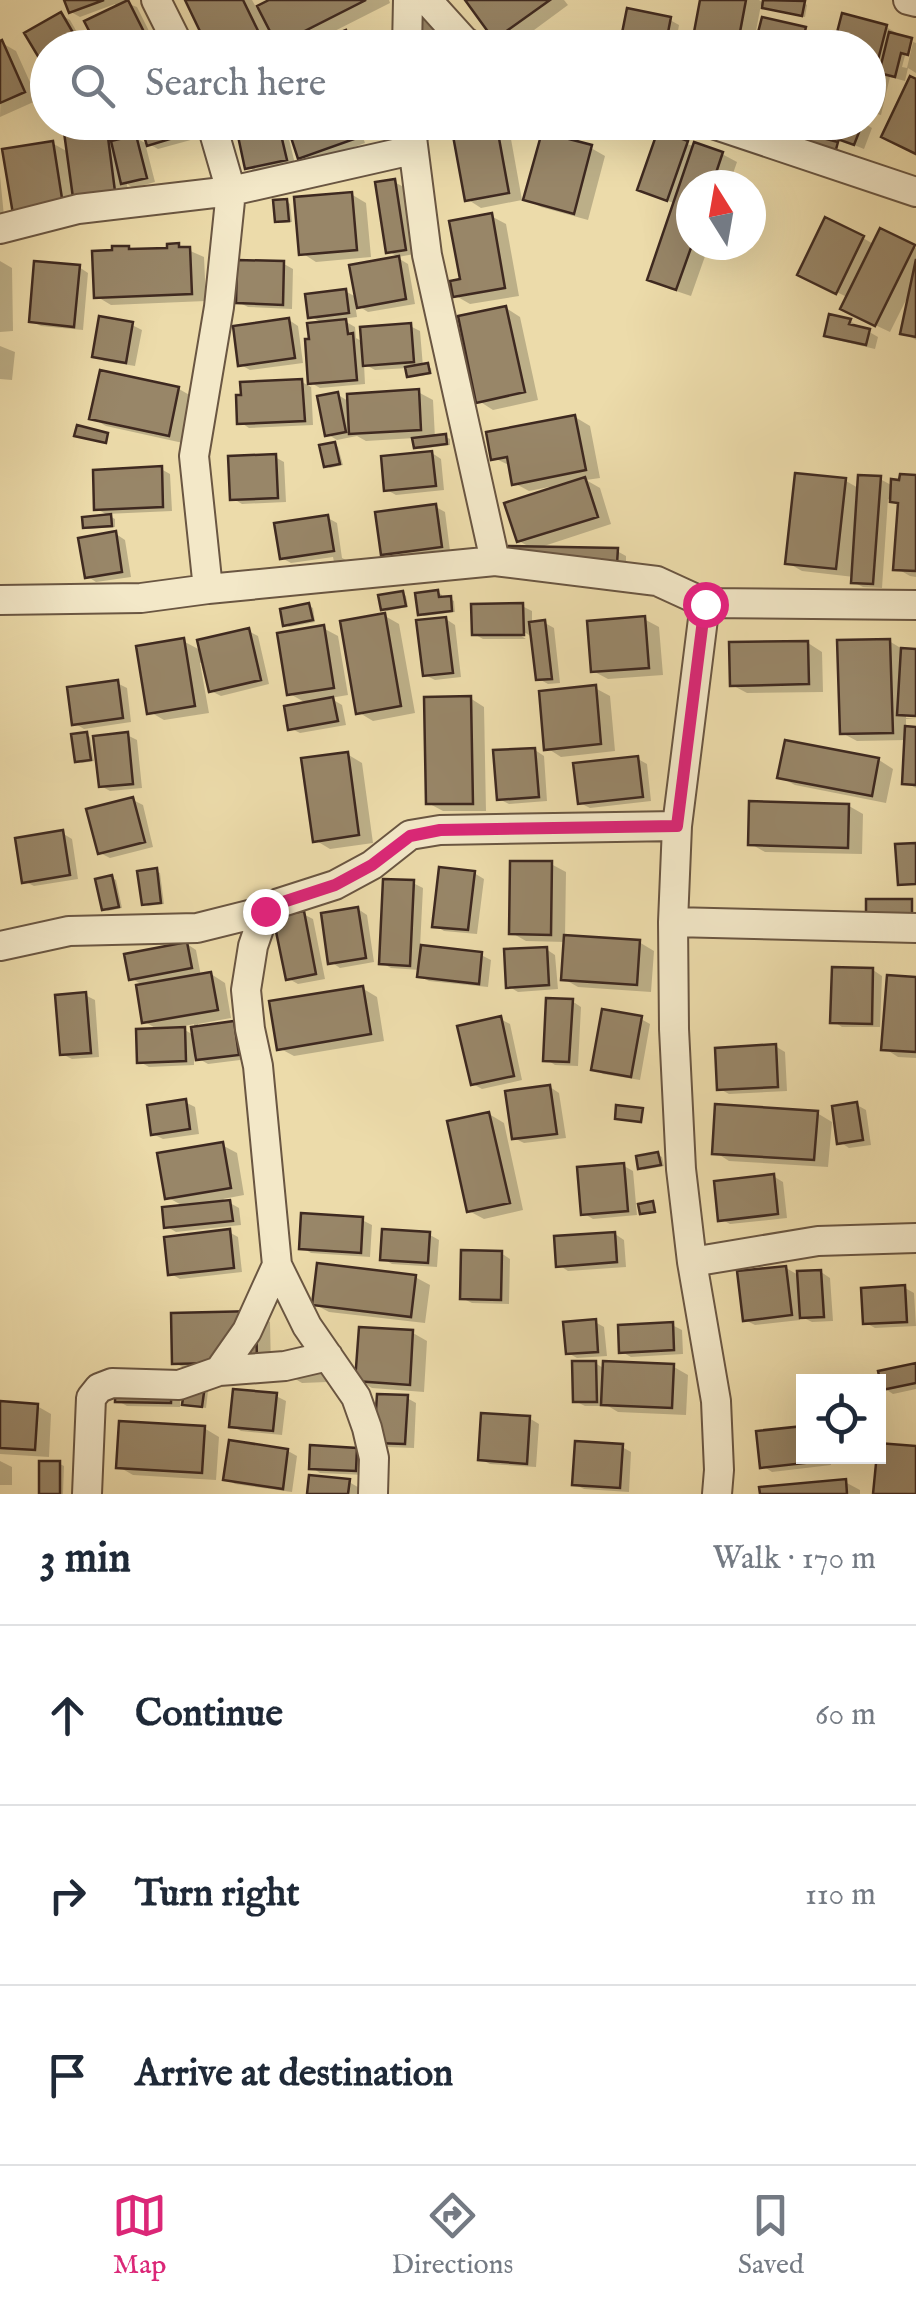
<!DOCTYPE html>
<meta charset="utf-8">
<style>
:root{--surface:#fff;--page:#f2f2f3;--text:#1f2937;--muted:#747a83;--line:#e0e1e3;--accent:#db2777}
body{margin:0;font-family:"IM FELL English",serif;background:var(--page);color:var(--text)}
.controls{position:absolute;right:30px;bottom:30px;display:grid;overflow:hidden;border-radius:0px;box-shadow:0 10px 40px #0002}
.controls button{width:90px;height:90px;display:grid;place-items:center;padding:0;border:0;border-bottom:2px solid var(--line);background:var(--surface);color:var(--text);font:50px sans-serif}
.compass{position:absolute;left:676px;top:170px;width:90px;height:90px;border-radius:50%;background:var(--surface);box-shadow:0 10px 40px #0002;rotate:349deg}
.stop{position:absolute;width:30px;height:30px;margin:-22px;border:8px solid #db2777;border-radius:50%;background:#fff}
.stop.end{background:#db2777;border-color:#fff;box-shadow:0 2px 10px #0008}
.list{margin:0;padding:0;list-style:none}
h2{display:flex;justify-content:space-between;align-items:center;height:130px;margin:0;padding:0 40px;font-size:42px}
h2 small{font-size:32px;font-weight:400;color:var(--muted)}
.list li{display:grid;grid-template-columns:65px 1fr auto;gap:30px;align-items:center;box-sizing:border-box;height:180px;padding:0 40px;border-top:2px solid var(--line)}
.list b{display:block;font-size:38px;white-space:nowrap}
.list em{font-size:32px;font-style:normal;color:var(--muted)}
.icon{flex:none;width:55px;height:55px;fill:none;stroke:currentColor;stroke-width:2;stroke-linecap:round;stroke-linejoin:round}
.map{position:relative;flex:none;width:916px;height:1494px;overflow:hidden}
.search{position:absolute;background:var(--surface);box-shadow:0 10px 40px #0002;left:30px;right:30px;top:30px;height:110px;display:flex;align-items:center;gap:25px;box-sizing:border-box;padding:0 35px;border-radius:55px;color:var(--muted);font-size:38px}
.sheet{height:670px;background:var(--surface)}
nav{display:flex;justify-content:space-around;align-items:center;box-sizing:border-box;height:140px;border-top:2px solid var(--line);background:var(--surface);font-size:28px;color:var(--muted)}
nav a{display:grid;justify-items:center;gap:5px}
nav .on{color:var(--accent)}
.map>svg:first-child{display:block}
.shadow{fill:#0003;fill-rule:evenodd}
.building{fill:#988668;stroke:#3e2920;stroke-width:2.5}
.lines{fill:none;stroke-linecap:round;stroke-linejoin:round}
.minor-casing{stroke:#6a5642;stroke-width:32}
.minor{stroke:#f3e8c8;stroke-width:28}
.route{stroke:#db2777;stroke-width:12}
</style>
<div class="map">
<svg width="916" height="1494" viewBox="0 0 916 1494">
<rect width="100%" height="100%" fill="#ecdbaa"/>
<filter id="stains"><feTurbulence type="fractalNoise" baseFrequency=".002" numOctaves="4"/><feColorMatrix values="0 0 0 0 .2 0 0 0 0 .09 0 0 0 0 .02 0 0 0 .5 -.17"/></filter>
<radialGradient id="worn" r=".72"><stop offset=".6" stop-color="#630" stop-opacity="0"/><stop offset="1" stop-color="#630" stop-opacity=".3"/></radialGradient>
<!-- shadow -->
<path class="shadow" d="M67 0H125L126 3 137 7 157 47 101 48 116 8 115 4 80 17 71 12Z
M188 0H252L257 9 274 0H389L390 3 307 45 308 48H286L271 39 275 48H211Z
M468 0H564L568 5 511 47 496 38Z
M703 0H759L765 4 766 0H789L804 3 807 5 805 17 768 9 761 5 755 36 805 30 819 38 817 48H693Z
M61 15 70 20 86 48H48Z
M670 20 679 25 675 48H622Z
M445 21 449 48 421 47Z
M886 27 909 40 902 67 907 68 913 42 916 43V73L908 68 905 81 890 77 881 115 868 112V48Z
M346 33 361 42 363 48H310Z
M2 43 16 51 38 100 0 117Z
M98 122H107L120 130 121 141 136 138 145 143 155 182 133 188 127 184 130 206 77 219 5 151 52 143 70 153Z
M143 122H193L198 138 158 149 149 144Z
M237 122H285L286 125 292 122H401L404 132 375 140 361 132 365 143 310 163 300 157 291 130 287 131 295 164 257 173 248 167Z
M466 122H500L509 128 522 200 481 208 467 199Z
M862 122 872 128 864 149 839 139Z
M660 133 695 147 722 154 737 162 729 185H691V245H709L691 296 664 287 650 279 676 204 649 194Z
M591 148 605 156 588 220 541 207 526 199Z
M0 176 4 216H0Z
M394 182 404 187 414 254 398 257 388 251Z
M351 194 366 203 371 257 316 262 302 253Z
M287 201 290 204 292 222 281 223 277 220Z
M491 216 506 224 519 296 470 304 456 296Z
M882 231 916 248V340L903 332 909 294 890 332 858 317 849 298 810 279 863 238 875 245Z
M179 246 204 257 206 301 111 305 96 296 128 248 134 251 169 250Z
M398 258 408 264 415 304 368 312 355 304 357 317 341 319 355 327 356 338 363 342 410 326 420 331 423 367 431 368 432 374 413 377 409 375 408 368 375 370 364 364 365 384 320 388 311 383 313 425 249 428 240 422 302 382 311 387 308 341 324 324 310 316 345 291 358 298Z
M0 261 12 268 13 331 0 332Z
M284 264 293 269 292 309 248 307 238 302Z
M79 267 88 273 83 330 41 326 31 321Z
M506 308 520 317 538 400 493 410 479 401Z
M289 320 298 326 303 363 250 370 241 365Z
M850 321 878 337 875 349 837 340 827 335Z
M132 325 142 330 135 366 104 361 95 356Z
M0 346 15 352 12 380 0 379Z
M179 389 193 397 183 443 106 426 92 418Z
M418 392 433 400 435 438 446 437 450 439V445L420 449 416 447 415 438 366 441 357 436 337 440 327 434 338 395 350 402Z
M575 417 590 426 600 478 586 480 600 488 611 524 538 548 617 551 626 556V568L533 549 519 541 550 491 549 487 529 491 514 483 511 466 494 458Z
M334 444 338 447 343 465 330 468 327 466Z
M432 453 441 459 444 490 396 495 387 490Z
M275 457 284 462 286 502 242 504 232 498Z
M161 469 170 474 172 511 106 514 115 519V527L89 529 85 527 111 517 97 509Z
M916 477V577L910 576 896 568 900 505 888 499 882 588 863 587 853 582 854 577 802 571 788 563 846 481 860 489 880 479 893 486Z
M436 507 445 512 450 551 392 559 383 553Z
M328 518 337 523 342 558 346 560 348 573 336 572 333 557 291 563 282 558Z
M116 534 125 540 131 577 96 582 87 576Z
M438 592 442 595V599H450L454 601 455 612 424 616 420 614Z
M403 593 406 596 408 607 387 611 383 608Z
M309 606 313 608 315 622 289 627 286 624Z
M522 606 532 611V624L545 623 554 628 560 683 548 684 539 679 534 638 514 626 512 630 526 639H483L474 634Z
M385 616 399 624 415 713 373 721 358 712Z
M446 619 455 625 461 677 435 680 425 675Z
M644 619 659 627 663 675 608 679 593 671Z
M323 628 338 636 348 695 330 698 342 705 346 725 300 733 290 728 308 704 290 694Z
M248 631 258 636 269 684 221 696 211 691 204 662 200 663 209 713 164 720 150 712 183 641 202 651Z
M889 641 904 650 916 652V714L906 713V718L916 719H906V729L916 730V788L904 782 907 740 857 741 842 733Z
M808 643 822 652 823 692 747 693 732 685Z
M117 683 127 688 131 722 84 729 74 723Z
M595 688 610 696 615 751 561 757 547 748Z
M470 698 484 707 486 811H443L428 803Z
M86 734 90 737 94 761 82 763 78 761Z
M127 735 137 740 142 788 110 791 101 786Z
M787 743 879 760 893 769 886 803 795 785 780 777Z
M535 750 544 756 547 801 509 804 499 799Z
M347 754 362 763 373 843 330 849 315 840Z
M638 759 647 764 651 801 590 808 580 803Z
M133 800 143 805 153 847 110 858 100 853Z
M849 806 863 814 862 854 765 852 751 844Z
M62 833 72 839 78 879 34 886 24 881Z
M551 864 566 872 565 937 639 942 654 951 651 992 578 987 564 979 566 942 526 941 512 933Z
M156 871 160 873 164 904 148 906 144 904Z
M474 873 484 879 477 934 444 931 435 925Z
M112 878 116 880 122 908 108 911 104 909Z
M413 883 423 888 420 947 481 955 491 960 488 987 429 981 419 976 420 970 391 968 382 963Z
M358 909 367 915 374 962 340 968 331 962Z
M303 914 313 919 325 979 298 984 289 979Z
M187 944 196 950 201 976 211 974 225 983 231 1018 198 1024V1028L234 1023 243 1029 248 1059 208 1064 194 1056V1065L149 1067 140 1062 159 1030 145 1022 144 986 131 978ZM194 1024 195 1036 180 1027Z
M546 949 555 955 558 989 518 992 508 986Z
M873 970 882 976 880 1027H842L833 1021Z
M916 980V1058L898 1057 884 1048Z
M362 988 377 997 384 1041 294 1056 279 1048Z
M85 995 95 1000 99 1057 72 1059 62 1054Z
M572 1001 581 1007 578 1066 555 1065 546 1059Z
M500 1019 510 1024 522 1080 482 1089 473 1084Z
M641 1019 650 1024 640 1080 603 1074 594 1068Z
M775 1046 785 1052 787 1091 729 1094 720 1089Z
M550 1087 559 1093 566 1138 524 1143 514 1138Z
M185 1102 195 1107 199 1134 163 1139 153 1134Z
M857 1105 866 1110 871 1145 849 1148 840 1142Z
M817 1113 832 1122 828 1167 729 1161 715 1152Z
M489 1114 504 1123 523 1210 484 1219 469 1211Z
M222 1145 237 1153 244 1195 223 1199 239 1208 241 1225 176 1232 166 1226 185 1207 167 1197Z
M658 1155 662 1157 664 1166 644 1170 640 1167Z
M624 1166 633 1171 637 1215 593 1219 583 1213Z
M773 1176 783 1182 787 1218 730 1224 721 1219Z
M362 1220 372 1225 370 1257 311 1253 301 1247Z
M229 1232 238 1237 242 1272 180 1279 171 1274Z
M615 1234 624 1240 626 1267 568 1271 559 1265Z
M430 1235 439 1240 437 1267 392 1264 382 1258Z
M501 1253 510 1259 509 1304 472 1303 462 1298Z
M786 1268 800 1276 821 1272 830 1278 833 1321 812 1322 800 1316V1320L755 1325 745 1320Z
M415 1277 430 1285 425 1323 329 1312 314 1304Z
M905 1288 914 1293 916 1326 875 1328 866 1323Z
M256 1314 270 1322 271 1369 189 1371 174 1362Z
M595 1322 604 1327 607 1356 577 1358 568 1353Z
M672 1325 682 1330 683 1354 631 1357 622 1352Z
M413 1333 427 1341 424 1392 372 1388 357 1380Z
M317 1349 326 1355 327 1382 302 1383 292 1377 291 1350Z
M595 1363 605 1369 674 1367 688 1375 686 1415 618 1412 608 1406H585L575 1401Z
M916 1365V1389L893 1394 884 1388Z
M181 1381 180 1407 127 1406 118 1401Z
M209 1383 206 1408 189 1405Z
M276 1396 286 1401 282 1435 241 1431 231 1425Z
M407 1398 416 1403 414 1448 386 1447 376 1441Z
M0 1404 37 1406 51 1414 49 1457 0 1454Z
M529 1418 539 1424 536 1467 490 1464 480 1459Z
M204 1428 219 1437 216 1480 133 1475 119 1467Z
M622 1447 631 1452 629 1492 584 1489 574 1484Z
M357 1450 366 1456 365 1475 320 1473 311 1467Z
M288 1451 297 1456 292 1492 235 1484 226 1479Z
M804 1456H830L831 1465 772 1472 763 1466Z
M0 1461 12 1467V1485H0Z
M60 1464 64 1466 63 1494H44Z
M349 1482 363 1490V1494H310Z
M845 1482 860 1490V1494H763Z"/>
<!-- building -->
<path class="building" d="M64 0H104L69 13Z
M128 0 149 42 137 48H98L84 21Z
M185 0H243L264 43 254 48H208Z
M269 0H366L277 45 257 6Z
M465 0H550L494 40Z
M700 0H746L737 48H691Z
M763 0 805 1 802 16 762 8Z
M627 8 671 17 665 48H619Z
M61 12 82 48H48V73L24 33Z
M436 13 441 45 418 48 413 16Z
M842 13 887 25 868 99V48H833Z
M762 17 806 27 801 48H754Z
M346 30 353 48H303Z
M889 32 912 38 908 55 901 53 895 77 879 73Z
M526 34 571 48H522Z
M2 40 25 92 0 103V41Z
M910 76 916 79V154L881 137Z
M80 122H106L116 199 74 205 63 125Z
M140 122H187L190 133 147 146Z
M235 122H278L287 160 245 169Z
M286 122H352L357 138 298 159Z
M360 122H394L395 127 364 136Z
M437 122 440 136 424 140 421 125Z
M462 122H496L509 193 465 201 451 125Z
M831 122H863L854 145 826 135Z
M658 130 688 141 667 201 637 190Z
M542 132 592 145 574 214 523 200Z
M136 135 147 178 121 184 111 141Z
M811 135 838 142 834 157 807 150Z
M53 141 64 211 14 220 2 149Z
M694 142 723 152 712 185H691L692 245 676 290 647 280Z
M395 179 406 250 386 253 375 182Z
M352 192 357 250 299 255 294 197Z
M287 199 289 221 275 222 273 200Z
M492 213 505 288 453 297 450 281 460 279 449 221Z
M825 217 864 236 836 294 797 275Z
M880 228 915 245 875 326 840 309Z
M179 243V247H190L192 294 94 298 92 251 112 250V246H129V249L167 248V244Z
M399 256 406 299 357 308 349 265Z
M916 259V337L900 334Z
M237 260 284 261 283 305 236 303Z
M34 261 80 265 74 327 29 322Z
M346 289 349 313 308 318 305 294Z
M506 306 525 392 476 403 458 316Z
M829 314 851 319 849 324 870 329 866 345 824 336Z
M99 316 133 322 126 363 92 357Z
M289 318 295 358 238 366 233 326Z
M346 319 348 334 353 333 357 380 308 384 305 339H309L307 323Z
M411 323 414 362 363 366 360 327Z
M428 363 430 373 407 377 405 367Z
M100 370 179 387 169 436 89 419Z
M302 379 305 421 237 424 236 395H241L240 382Z
M419 389 421 430 349 434 347 394Z
M338 392 346 432 325 436 317 396Z
M575 415 586 470 512 485 507 457 491 460 486 432Z
M77 425 108 433 106 443 74 436Z
M446 434 447 444 414 448 412 438Z
M335 442 340 464 324 467 319 445Z
M432 451 436 486 384 491 381 456Z
M276 454 278 498 230 500 228 456Z
M162 466 163 507 94 510 93 470Z
M795 473 846 478 836 569 785 564Z
M900 474 916 475V571L893 570 898 503 890 502 891 479 899 480Z
M858 475 881 476 873 584 851 583Z
M585 477 598 517 517 542 504 503Z
M436 504 442 547 381 555 375 512Z
M111 514 112 526 83 528 82 517Z
M328 515 334 551 280 559 274 523Z
M116 531 122 572 85 578 78 538Z
M509 546 618 548 617 564 509 561Z
M438 590 439 597 451 596 452 611 418 615 415 593Z
M403 591 406 606 381 610 378 595Z
M309 603 313 620 283 626 280 609Z
M523 603 524 635H472L471 604Z
M385 613 401 706 356 714 340 621Z
M645 616 649 668 591 672 587 621Z
M446 617 453 673 423 676 416 620Z
M545 620 552 679 536 680 529 622Z
M324 625 334 688 287 695 277 633Z
M249 628 261 680 209 692 197 640Z
M184 638 195 706 147 714 136 646Z
M890 639 893 733 840 734 837 640Z
M808 641 809 684 730 686 729 642Z
M901 648 916 649V716L897 715Z
M118 680 123 718 72 725 67 687Z
M596 685 601 744 544 750 539 691Z
M471 696 473 804H426L424 697Z
M333 697 338 721 288 730 284 706Z
M905 726 916 727V785L902 784Z
M87 732 91 760 75 762 71 734Z
M128 732 133 784 99 787 93 736Z
M785 740 879 758 872 796 777 778Z
M535 748 539 797 497 800 493 750Z
M348 752 359 835 313 842 301 758Z
M638 756 643 797 578 804 573 763Z
M133 797 145 842 98 854 86 809Z
M749 801 849 804 848 848 748 845Z
M63 830 70 875 22 883 15 838Z
M916 843V884L898 885 895 844Z
M510 861H552L551 935 509 934Z
M439 867 475 871 468 930 432 927Z
M157 868 161 903 142 905 137 871Z
M112 875 119 907 102 910 95 879Z
M383 879 414 880 410 966 379 964Z
M866 899H912V918H866Z
M358 907 366 958 328 964 321 913Z
M304 911 316 974 286 980 273 917Z
M564 935 640 940 637 985 561 980Z
M187 942 192 968 129 980 124 954Z
M421 945 482 952 479 984 417 977Z
M547 947 549 985 506 988 504 949Z
M832 967 873 968 872 1024 830 1023Z
M211 972 218 1010 142 1023 136 985Z
M887 975 916 977V1052L881 1050Z
M363 986 371 1034 277 1050 269 1001Z
M86 992 91 1053 60 1055 55 995Z
M546 998 573 999 569 1062 543 1061Z
M602 1009 642 1016 631 1077 591 1070Z
M501 1016 514 1076 471 1085 457 1026Z
M234 1021 239 1055 196 1060 191 1027Z
M185 1027 186 1061 137 1063 136 1029Z
M776 1044 778 1087 717 1090 715 1048Z
M550 1085 557 1134 512 1139 505 1091Z
M186 1099 190 1129 151 1135 147 1105Z
M857 1102 863 1140 837 1144 832 1106Z
M715 1104 818 1111 814 1160 712 1154Z
M616 1105 643 1108 641 1122 615 1119Z
M489 1112 510 1203 467 1212 447 1121Z
M223 1142 231 1188 165 1199 157 1153Z
M658 1152 661 1165 638 1169 636 1156Z
M624 1163 628 1211 581 1215 577 1167Z
M774 1174 778 1214 718 1221 714 1181Z
M230 1200 233 1221 164 1228 162 1207Z
M653 1201 655 1212 640 1214 638 1204Z
M301 1213 363 1217 361 1253 299 1249Z
M230 1229 234 1268 168 1275 164 1237Z
M382 1229 430 1232 428 1263 380 1260Z
M615 1232 617 1262 556 1267 554 1236Z
M461 1250 502 1251 501 1300 460 1299Z
M317 1263 416 1275 411 1317 312 1305Z
M786 1266 792 1315 743 1321 737 1271Z
M821 1270 824 1317 800 1318 797 1271Z
M905 1285 907 1322 863 1324 861 1288Z
M256 1311 257 1362 172 1364 171 1313Z
M596 1319 598 1352 566 1354 563 1322Z
M673 1322 674 1350 619 1353 618 1325Z
M359 1327 413 1330 410 1385 355 1381Z
M572 1361H596L597 1402H573Z
M603 1361 674 1364 672 1408 601 1405Z
M916 1363V1383L882 1390 878 1371Z
M116 1372 172 1374 171 1403 115 1402Z
M186 1376 206 1378 202 1407 182 1405Z
M233 1389 277 1393 273 1431 229 1427Z
M377 1394 408 1395 405 1444 374 1443Z
M0 1401 38 1404 35 1450 0 1448Z
M481 1413 530 1416 527 1464 478 1460Z
M119 1421 205 1426 202 1473 116 1468Z
M804 1426V1456H822L823 1461 760 1468 756 1431Z
M229 1440 288 1449 283 1489 223 1480Z
M575 1441 623 1444 620 1488 572 1485Z
M878 1443 916 1446V1494H873Z
M310 1445 357 1448 356 1471 309 1469Z
M39 1461H60V1494H39Z
M309 1475 350 1479 348 1494H307Z
M846 1479 847 1494H760L759 1487Z"/>
<g class="lines">
<!-- minor casing -->
<g class="minor-casing">
<path id="minor" d="M156 0 180 48
M427 0 464 41 475 48
M908 0 916 2
M407 48 408 0
M410 122 427 255 495 561
M707 122 916 192
M0 229 78 209 231 191 412 150
M208 589 194 456 219 307 231 191 211 122
M0 600 141 598 208 589 495 561 657 581 705 603 916 605
M705 603 677 826 673 922 674 1029 681 1169 692 1262 716 1401 719 1470 717 1494
M265 911 253 946 246 990 250 1029 258 1066 277 1265 307 1326 356 1397 367 1428 374 1458 373 1494
M673 922 916 928
M0 946 69 931 197 928 265 911 279 903 335 885 372 865 410 835 440 830 677 826
M692 1262 818 1241 916 1238
M219 1371 247 1331 277 1265
M87 1494 91 1398 99 1388 112 1383 179 1385 219 1371 285 1366 328 1356"/>
</g>
<!-- minor -->
<use href="#minor" class="minor"/>
</g>
<g class="lines">
<!-- route -->
<path class="route" d="M265 911 280 903 335 885 372 865 410 836 440 830 677 826 705 604"/>
</g>
<rect width="100%" height="100%" filter="url(#stains)"/>
<rect width="100%" height="100%" fill="url(#worn)"/>
</svg>
<div class="controls">
<button><svg class="icon" aria-label="locate" viewBox="0 0 24 24"><circle cx="12" cy="12" r="6"/><path d="M12 2v4M12 18v4M2 12h4M18 12h4"/></svg></button>
</div>
<svg class="compass" viewBox="-18 -18 36 36"><path d="M0-13l5 13h-10z" fill="#e53935"/><path d="M0 13l5-13h-10z" fill="#747a83"/></svg>
<div class="stop" style="left:705px;top:604px"></div>
<div class="stop end" style="left:265px;top:911px"></div>
<div class="search"><svg class="icon" aria-label="search" viewBox="0 0 24 24"><circle cx="10" cy="10" r="6"/><path d="M15 15l6 6"/></svg>Search here</div>
</div>
<section class="sheet">
<h2>3 min<small>Walk · 170 m</small></h2>
<ul class="list">
<li><svg class="icon" aria-label="ahead" viewBox="0 0 24 24"><path d="M12 20V5M6 11l6-6 6 6"/></svg><div><b>Continue</b></div><em>60 m</em></li>
<li><svg class="icon" aria-label="right" viewBox="0 0 24 24"><path d="M7 20v-9h11M14 6l5 5-5 5"/></svg><div><b>Turn right</b></div><em>110 m</em></li>
<li><svg class="icon" aria-label="arrive" viewBox="0 0 24 24"><path d="M6 21V4h12l-3 4 3 4H6"/></svg><div><b>Arrive at destination</b></div></li>
</ul>
</section>
<nav>
<a class="on"><svg class="icon" aria-label="map" viewBox="0 0 24 24"><path d="M3 6l6-2 6 2 6-2v14l-6 2-6-2-6 2zM9 4v14M15 6v14"/></svg>Map</a>
<a><svg class="icon" aria-label="directions" viewBox="0 0 24 24"><path d="M12 3l9 9-9 9-9-9zM9 14v-3h6M13 9l2 2-2 2"/></svg>Directions</a>
<a><svg class="icon" aria-label="saved" viewBox="0 0 24 24"><path d="M7 4h10v16l-5-4-5 4z"/></svg>Saved</a>
</nav>
